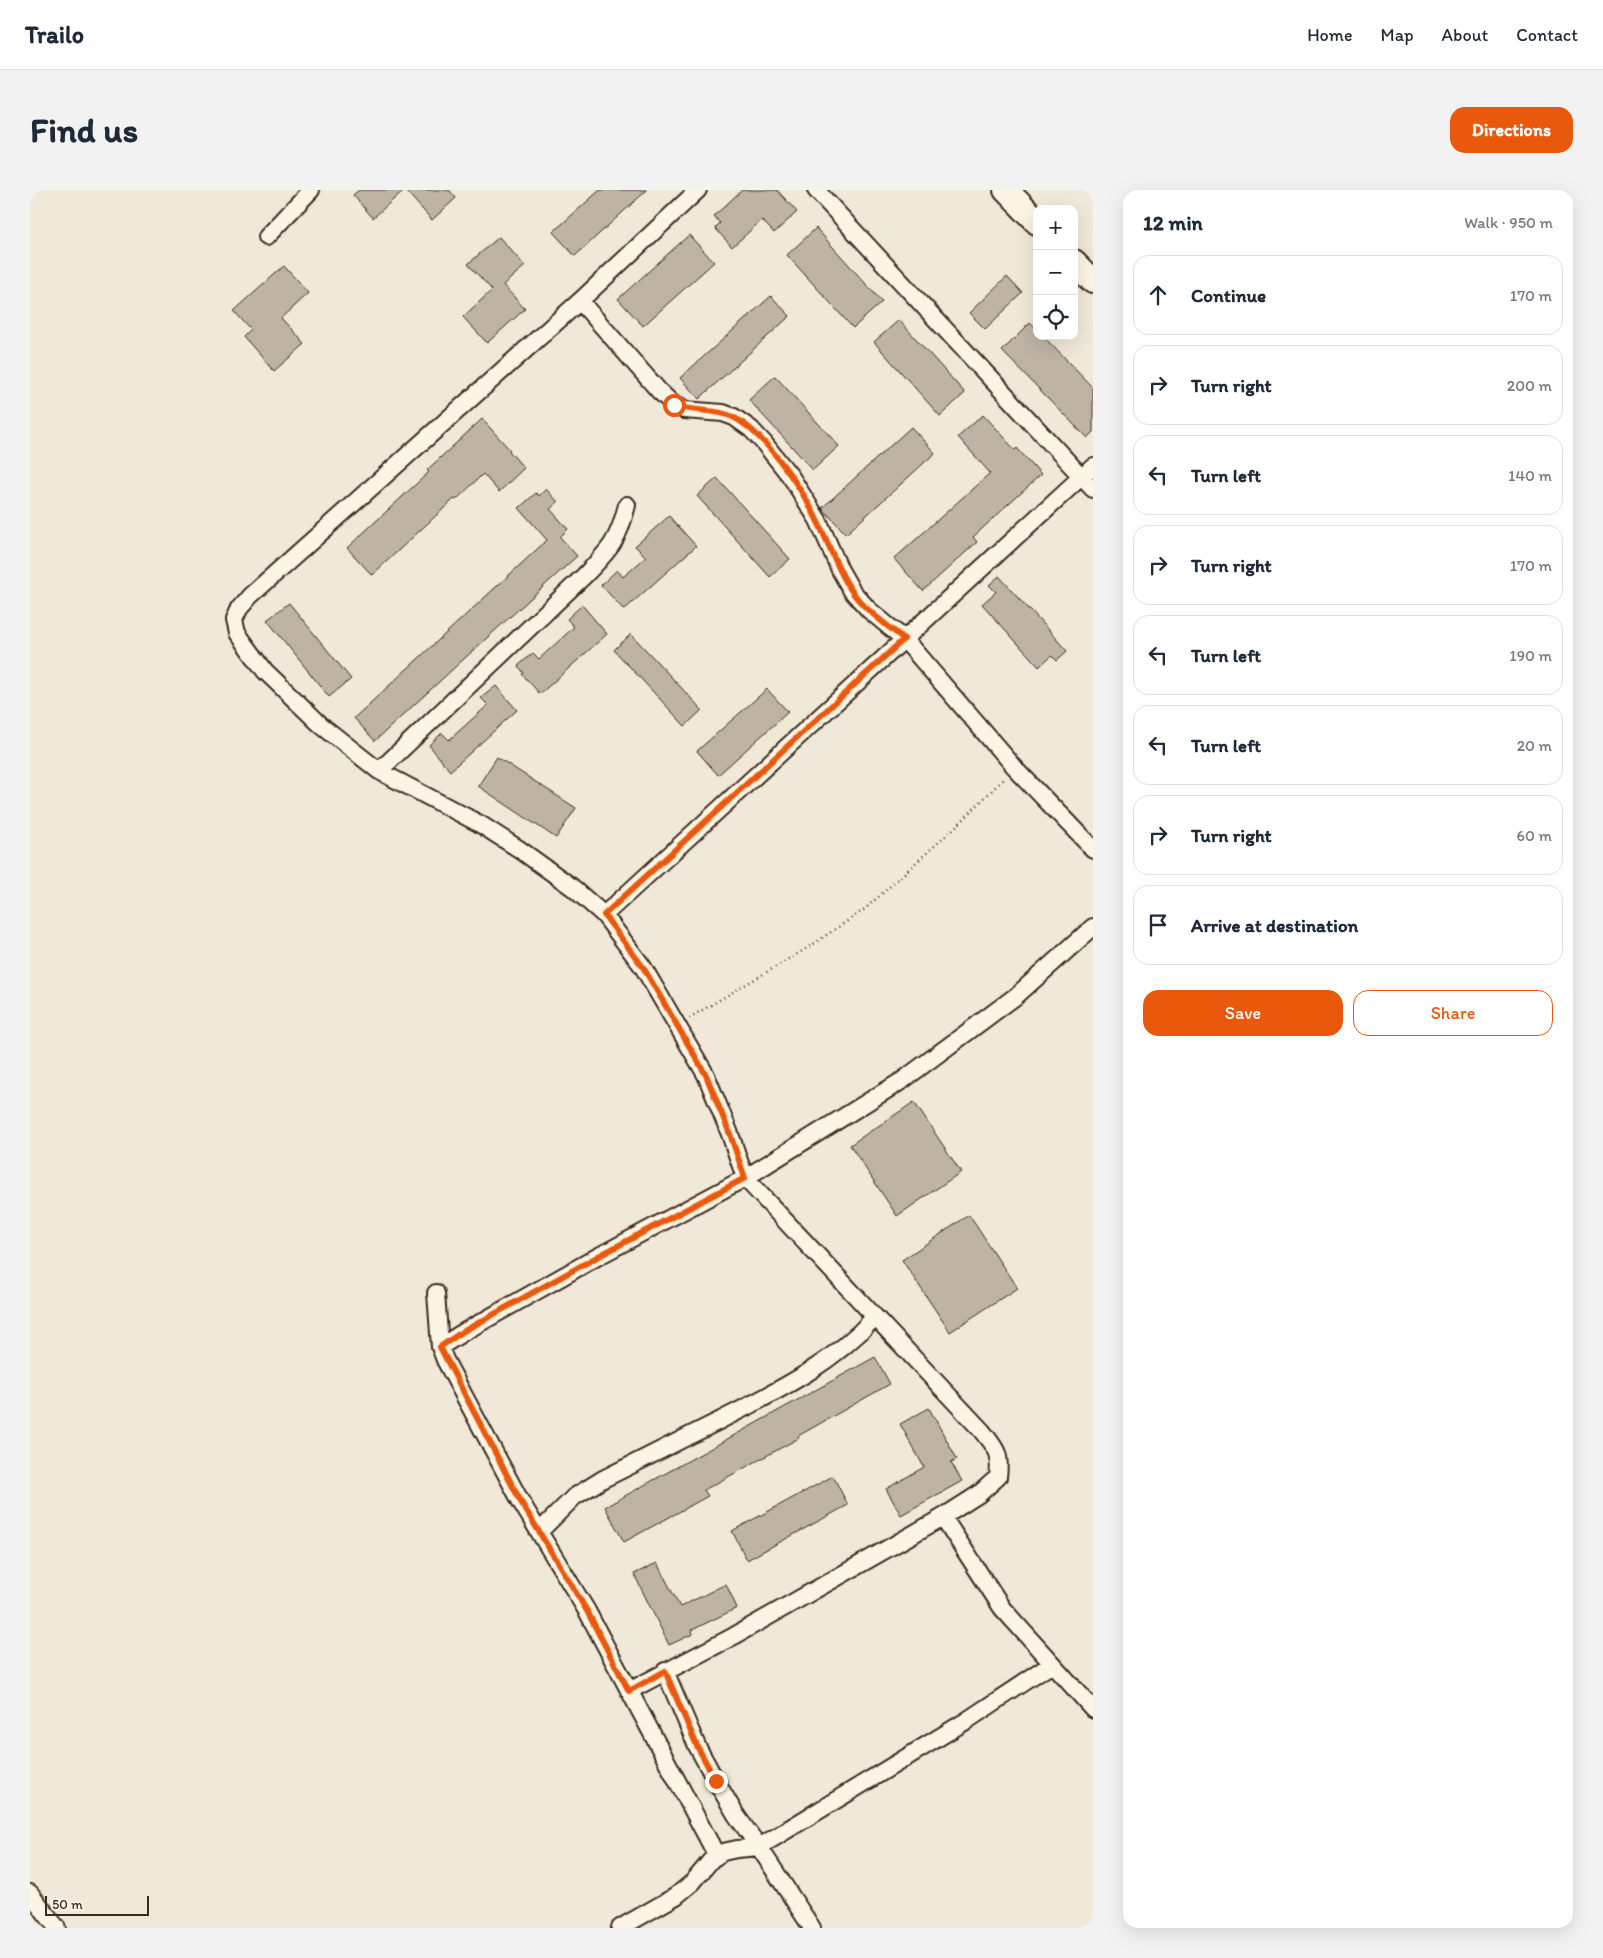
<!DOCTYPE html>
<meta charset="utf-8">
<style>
:root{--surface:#fff;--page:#f2f2f3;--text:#1f2937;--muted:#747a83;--line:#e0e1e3;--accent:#ea580c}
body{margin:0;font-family:Itim,sans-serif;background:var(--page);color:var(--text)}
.controls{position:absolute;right:15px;top:15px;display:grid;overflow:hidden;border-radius:10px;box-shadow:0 5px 20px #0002}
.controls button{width:45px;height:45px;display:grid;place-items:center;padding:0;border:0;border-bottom:1px solid var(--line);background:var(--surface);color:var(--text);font:25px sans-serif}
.scale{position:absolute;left:15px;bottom:12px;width:104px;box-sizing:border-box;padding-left:5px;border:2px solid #3b2a1e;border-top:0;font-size:14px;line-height:18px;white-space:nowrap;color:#3b2a1e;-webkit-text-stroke:4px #fcf5e5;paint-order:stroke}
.stop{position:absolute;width:15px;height:15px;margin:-11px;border:4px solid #ea580c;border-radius:50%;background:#fff}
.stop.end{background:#ea580c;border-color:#fff;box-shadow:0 1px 5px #0008}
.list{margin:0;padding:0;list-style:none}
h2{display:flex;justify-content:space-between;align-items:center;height:65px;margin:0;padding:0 20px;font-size:21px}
h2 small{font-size:16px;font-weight:400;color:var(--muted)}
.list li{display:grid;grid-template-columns:32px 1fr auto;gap:15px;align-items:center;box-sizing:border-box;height:80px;margin:0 10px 10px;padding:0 10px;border:1px solid var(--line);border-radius:15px}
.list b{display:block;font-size:19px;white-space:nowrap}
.list em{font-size:16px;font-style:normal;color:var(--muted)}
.actions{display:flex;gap:10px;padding:15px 20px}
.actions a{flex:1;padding:11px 0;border:1px solid var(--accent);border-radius:15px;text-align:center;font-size:18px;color:var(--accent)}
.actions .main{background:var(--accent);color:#fff}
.icon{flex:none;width:28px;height:28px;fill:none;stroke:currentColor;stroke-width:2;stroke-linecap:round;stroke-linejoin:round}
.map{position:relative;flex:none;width:1063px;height:1738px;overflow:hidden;border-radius:15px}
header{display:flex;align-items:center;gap:30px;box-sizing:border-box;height:70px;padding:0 25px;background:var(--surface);border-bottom:1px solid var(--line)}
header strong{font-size:24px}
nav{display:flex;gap:28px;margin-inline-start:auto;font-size:18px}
.intro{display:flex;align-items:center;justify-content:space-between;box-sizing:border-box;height:120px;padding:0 30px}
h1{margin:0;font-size:35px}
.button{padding:12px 22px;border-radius:15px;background:var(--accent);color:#fff;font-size:18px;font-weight:700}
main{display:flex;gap:30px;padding:0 30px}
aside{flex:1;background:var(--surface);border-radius:15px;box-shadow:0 5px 20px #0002}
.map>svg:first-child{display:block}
.building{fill:#beb3a4;stroke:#3b2a1e}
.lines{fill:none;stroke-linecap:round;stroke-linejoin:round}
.street-casing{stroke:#3b2a1e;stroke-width:20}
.secondary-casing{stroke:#3b2a1e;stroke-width:28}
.path{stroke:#3b2a1e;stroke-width:2.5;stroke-dasharray:1 4;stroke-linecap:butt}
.street{stroke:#fcf5e5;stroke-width:16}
.secondary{stroke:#fcf5e5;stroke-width:24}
.route{stroke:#ea580c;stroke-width:6}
</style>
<header>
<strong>Trailo</strong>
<nav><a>Home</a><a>Map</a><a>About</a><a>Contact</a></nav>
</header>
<div class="intro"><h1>Find us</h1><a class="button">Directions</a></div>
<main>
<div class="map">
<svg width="1063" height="1738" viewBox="0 0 1063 1738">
<rect width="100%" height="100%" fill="#f0e9d9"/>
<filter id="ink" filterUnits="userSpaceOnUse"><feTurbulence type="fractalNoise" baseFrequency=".02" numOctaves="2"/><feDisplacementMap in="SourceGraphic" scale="10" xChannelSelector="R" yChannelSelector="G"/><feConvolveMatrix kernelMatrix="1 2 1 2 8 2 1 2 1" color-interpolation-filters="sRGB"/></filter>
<g filter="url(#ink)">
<!-- building -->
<path class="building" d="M329 0H374L343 28 323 5Z
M375 0H419L426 8 402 30Z
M570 0H617L545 66 523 42Z
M712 0H747L767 22 744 43 732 30 702 57 685 38 690 33 684 26Z
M786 38 852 112 823 138 757 65Z
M659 45 684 72 613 136 588 109Z
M469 47 495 76 473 95 495 119 457 153 433 127 462 100 438 74Z
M254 76 278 103 251 128 275 154 244 181 214 147 221 140 204 121Z
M977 86 993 103 955 139 939 123Z
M741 106 760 126 669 209 650 188Z
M869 130 935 203 910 226 844 152Z
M1000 133 1007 140V146H1013L1063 198V242L1057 248 972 161Z
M745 186 809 256 783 280 719 210Z
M953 225 985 260 987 258 1011 285 943 347 947 352 893 401 864 369 960 283 928 247Z
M452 229 480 260 479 261 494 278 469 302 453 284 426 310 424 309 342 385 317 358 399 282 397 280Z
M881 237 905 263 816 344 792 318Z
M687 288 760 369 740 387 667 306Z
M516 299 528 312 520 319 538 339 530 347 547 366 424 478 345 551 324 528 517 350 489 318 506 303 509 306Z
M639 326 666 356 594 420 571 395 587 380 593 387 616 367 605 356Z
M969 386 1037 461 1027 470 1022 465 1009 477 952 414 966 402 959 395Z
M259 413 321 489 299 507 237 430Z
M552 415 577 444 510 504 492 484 494 483 488 476 503 463 509 469 544 437 537 429Z
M601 444 672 520 655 536 584 460Z
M466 496 487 520 420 581 399 555 412 543 419 550 458 515 451 508Z
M737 499 758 522 688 585 667 561Z
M467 567 546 618 526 648 448 596Z
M884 912 931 982 867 1026 820 955Z
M939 1025 987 1098 920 1142 872 1070Z
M845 1167 860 1194 768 1246 769 1248 674 1300 678 1306 594 1352 575 1317Z
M899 1218 927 1269 921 1272 932 1291 871 1325 856 1299 894 1277 870 1234Z
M803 1286 818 1315 717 1370 702 1341Z
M627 1373 650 1417 696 1394 707 1418 662 1440 663 1444 639 1455 604 1384Z"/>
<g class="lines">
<!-- street casing -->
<g class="street-casing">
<path id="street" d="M786 0 1063 299
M236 47 281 0
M550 111 629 201 644 215 654 220 693 223 704 227 721 239 734 253 761 287 788 330 810 380 822 401 839 420 874 449 984 577 1063 659
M349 581 554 386C580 359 588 352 597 315
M574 725 1063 276
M406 1103 410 1157 415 1170 491 1312 557 1421 687 1666
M410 1157 432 1143 567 1067 715 988 873 890 986 806 1063 737
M913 1327 972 1418 1063 1519
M509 1342 544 1307 573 1289C612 1270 650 1250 689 1231 747 1201 800 1176 845 1127
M635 1481 667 1556 686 1591 706 1625 729 1657 782 1738
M599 1501 704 1446 913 1327 949 1304 968 1287C971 1263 966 1259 952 1241L715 988 700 944 676 885 613 777 574 725 542 697 489 659 450 634 349 581 291 535 235 481 207 443 204 430 209 419 220 406 550 111 668 0
M0 1703 27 1738
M590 1738 646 1706 663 1692 682 1669 693 1662 707 1659 729 1657 936 1531 1022 1474"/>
</g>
<!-- secondary casing -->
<g class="secondary-casing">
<path id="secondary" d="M976 0 1007 32
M1044 72 1063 91"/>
</g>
<!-- path -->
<path class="path" d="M659 828 779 757 835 719 932 631 975 587"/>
<!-- street -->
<use href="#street" class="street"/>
<!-- secondary -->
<use href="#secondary" class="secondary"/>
</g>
</g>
<g class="lines" filter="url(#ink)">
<!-- route -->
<path class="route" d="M644 215C663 223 685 218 703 227 735 243 773 300 788 332 799 354 807 379 821 400 834 420 856 434 874 449L574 725 613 777 676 885 700 944 715 988 567 1067 432 1142 410 1157 491 1312 557 1421 599 1501 635 1481 667 1556 686 1591"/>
</g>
</svg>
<div class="controls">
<button>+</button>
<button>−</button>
<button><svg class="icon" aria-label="locate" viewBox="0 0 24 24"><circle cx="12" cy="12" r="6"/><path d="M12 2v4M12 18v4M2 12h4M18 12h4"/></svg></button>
</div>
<div class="scale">50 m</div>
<div class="stop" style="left:644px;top:215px"></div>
<div class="stop end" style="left:686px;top:1591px"></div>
</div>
<aside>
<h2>12 min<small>Walk · 950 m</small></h2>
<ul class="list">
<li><svg class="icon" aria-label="ahead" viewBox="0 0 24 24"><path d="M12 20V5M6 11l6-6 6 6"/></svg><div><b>Continue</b></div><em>170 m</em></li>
<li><svg class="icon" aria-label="right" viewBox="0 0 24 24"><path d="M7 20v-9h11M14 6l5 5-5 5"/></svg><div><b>Turn right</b></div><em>200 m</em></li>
<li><svg class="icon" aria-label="left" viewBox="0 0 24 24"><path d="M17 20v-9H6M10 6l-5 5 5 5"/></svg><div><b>Turn left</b></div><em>140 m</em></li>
<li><svg class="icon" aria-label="right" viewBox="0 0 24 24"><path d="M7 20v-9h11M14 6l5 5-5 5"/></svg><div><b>Turn right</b></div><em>170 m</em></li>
<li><svg class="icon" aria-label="left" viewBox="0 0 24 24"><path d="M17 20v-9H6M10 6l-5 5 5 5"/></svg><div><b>Turn left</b></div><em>190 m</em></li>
<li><svg class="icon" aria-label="left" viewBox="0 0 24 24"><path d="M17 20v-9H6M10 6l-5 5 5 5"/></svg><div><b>Turn left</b></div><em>20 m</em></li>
<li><svg class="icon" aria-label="right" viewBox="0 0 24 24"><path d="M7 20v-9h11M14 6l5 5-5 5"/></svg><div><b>Turn right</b></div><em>60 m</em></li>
<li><svg class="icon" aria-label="arrive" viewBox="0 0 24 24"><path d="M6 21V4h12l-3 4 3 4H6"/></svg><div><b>Arrive at destination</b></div></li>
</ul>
<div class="actions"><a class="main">Save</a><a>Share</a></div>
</aside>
</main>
